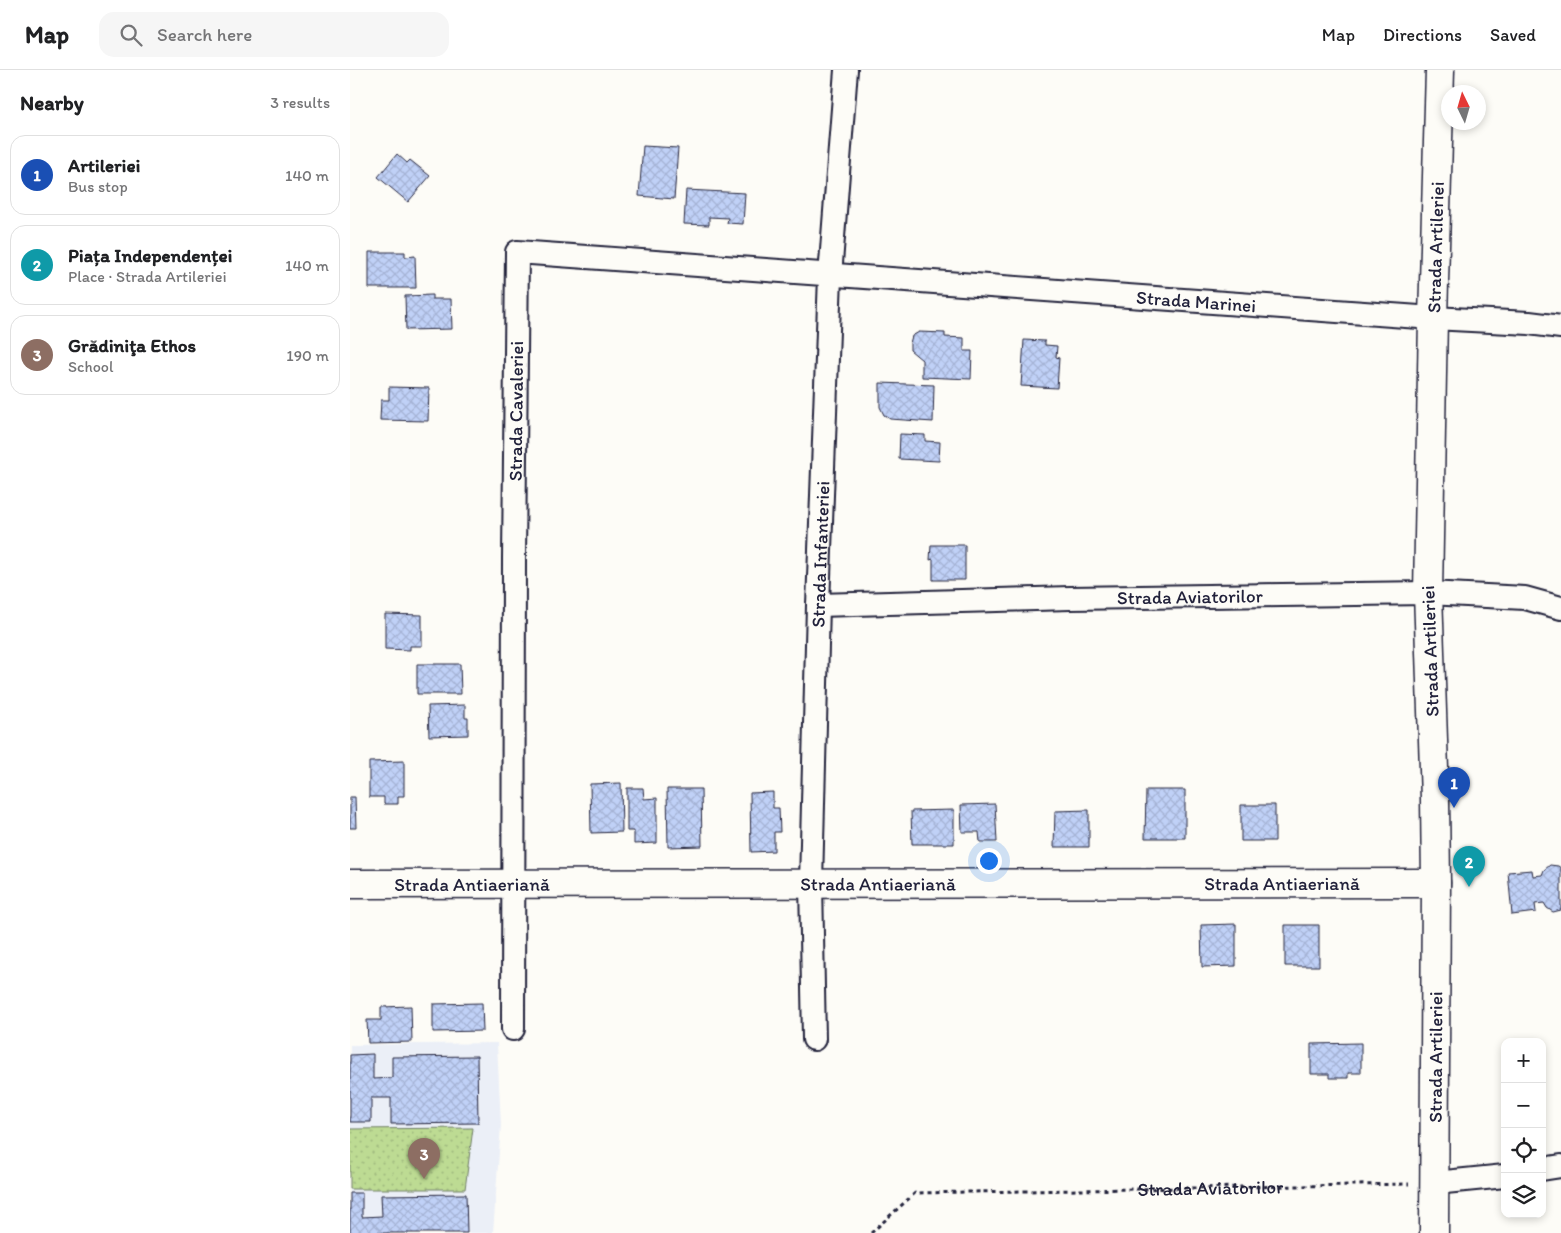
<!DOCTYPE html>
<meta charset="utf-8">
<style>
:root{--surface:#fff;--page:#f6f6f6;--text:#202124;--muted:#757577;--line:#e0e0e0;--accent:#d1495b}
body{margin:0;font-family:Itim,sans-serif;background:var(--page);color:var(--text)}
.controls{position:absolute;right:15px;bottom:15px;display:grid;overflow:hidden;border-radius:10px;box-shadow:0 2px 8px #0003}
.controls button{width:45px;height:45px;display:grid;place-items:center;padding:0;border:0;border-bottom:1px solid var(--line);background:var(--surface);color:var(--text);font:25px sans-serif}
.compass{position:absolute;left:1091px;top:15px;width:45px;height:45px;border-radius:50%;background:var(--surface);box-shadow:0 2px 8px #0003;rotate:355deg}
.you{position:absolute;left:638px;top:790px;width:18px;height:18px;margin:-12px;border:4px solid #fff;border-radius:50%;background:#1a73e8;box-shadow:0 0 0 8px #1a73e833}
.badge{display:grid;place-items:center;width:32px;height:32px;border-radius:50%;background:var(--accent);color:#fff;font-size:16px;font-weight:700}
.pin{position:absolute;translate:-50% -41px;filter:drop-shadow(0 1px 2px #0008)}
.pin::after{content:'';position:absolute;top:26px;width:18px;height:15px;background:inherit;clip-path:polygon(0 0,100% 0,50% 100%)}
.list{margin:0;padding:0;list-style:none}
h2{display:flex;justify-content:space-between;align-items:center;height:65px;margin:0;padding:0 20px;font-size:21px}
h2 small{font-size:16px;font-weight:400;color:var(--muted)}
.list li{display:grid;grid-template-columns:32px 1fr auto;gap:15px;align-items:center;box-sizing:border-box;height:80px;margin:0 10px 10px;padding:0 10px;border:1px solid var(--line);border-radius:15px}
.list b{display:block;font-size:19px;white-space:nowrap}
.list p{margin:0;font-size:16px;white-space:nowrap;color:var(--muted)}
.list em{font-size:16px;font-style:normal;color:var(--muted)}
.icon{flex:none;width:28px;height:28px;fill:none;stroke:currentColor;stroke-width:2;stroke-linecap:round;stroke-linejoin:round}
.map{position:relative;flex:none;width:1211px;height:1163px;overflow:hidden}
header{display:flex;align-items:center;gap:30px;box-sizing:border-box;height:70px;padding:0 25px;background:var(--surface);border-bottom:1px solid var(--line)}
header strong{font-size:24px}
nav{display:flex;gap:28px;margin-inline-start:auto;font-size:18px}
.search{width:350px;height:45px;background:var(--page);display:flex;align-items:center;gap:12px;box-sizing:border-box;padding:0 18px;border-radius:15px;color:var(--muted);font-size:19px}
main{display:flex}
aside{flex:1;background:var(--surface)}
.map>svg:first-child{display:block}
.built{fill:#ebeff7}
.park{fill:url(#park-dots);stroke:#707e67}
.building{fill:url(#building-cross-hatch);stroke:#22223b}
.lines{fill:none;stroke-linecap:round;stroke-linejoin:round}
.minor-casing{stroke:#22223b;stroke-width:26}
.tertiary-casing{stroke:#22223b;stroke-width:31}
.path{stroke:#22223b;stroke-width:3;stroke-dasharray:4 4;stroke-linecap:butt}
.minor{stroke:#fdfcf7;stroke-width:22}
.tertiary{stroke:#fdfcf7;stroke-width:28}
.labels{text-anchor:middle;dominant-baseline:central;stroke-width:4;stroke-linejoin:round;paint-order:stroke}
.street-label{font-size:19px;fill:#22223b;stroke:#fdfcf7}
</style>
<header>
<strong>Map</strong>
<div class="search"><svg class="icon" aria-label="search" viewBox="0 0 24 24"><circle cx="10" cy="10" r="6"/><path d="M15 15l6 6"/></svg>Search here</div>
<nav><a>Map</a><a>Directions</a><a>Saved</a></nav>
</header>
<main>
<aside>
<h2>Nearby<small>3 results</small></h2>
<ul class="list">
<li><span class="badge" style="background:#1a4fb4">1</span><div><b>Artileriei</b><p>Bus stop</p></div><em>140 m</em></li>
<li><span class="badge" style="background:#0f9aa8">2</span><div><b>Piața Independenței</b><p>Place · Strada Artileriei</p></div><em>140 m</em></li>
<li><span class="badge" style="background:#8d6e63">3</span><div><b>Grădiniţa Ethos</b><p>School</p></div><em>190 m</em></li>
</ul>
</aside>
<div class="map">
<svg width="1211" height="1163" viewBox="0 0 1211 1163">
<defs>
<pattern id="park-dots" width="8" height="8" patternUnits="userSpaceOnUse" patternTransform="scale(1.25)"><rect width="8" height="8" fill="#bddb93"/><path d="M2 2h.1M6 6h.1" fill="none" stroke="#a2bc80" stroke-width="1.8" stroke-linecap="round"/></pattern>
<pattern id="building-cross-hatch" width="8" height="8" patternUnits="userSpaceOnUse" patternTransform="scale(1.25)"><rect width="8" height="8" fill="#c0d1f7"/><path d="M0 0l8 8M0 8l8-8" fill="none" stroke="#a5b3d5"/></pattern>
</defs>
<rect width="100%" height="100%" fill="#fdfcf7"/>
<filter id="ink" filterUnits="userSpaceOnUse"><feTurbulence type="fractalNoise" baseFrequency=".02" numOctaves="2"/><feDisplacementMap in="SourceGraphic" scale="10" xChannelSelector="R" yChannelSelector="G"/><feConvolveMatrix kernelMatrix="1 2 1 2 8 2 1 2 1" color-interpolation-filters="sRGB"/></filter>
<g filter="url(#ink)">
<!-- built -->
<path class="built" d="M147 973 151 1055 143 1163H0V975Z"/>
<!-- park -->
<path class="park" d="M123 1058 115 1119H0V1059Z"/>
<!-- building -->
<path class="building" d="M293 76 328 78 324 129 289 126Z
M47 84 57 93 60 90 80 106 58 132 28 107Z
M336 120 395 123 393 154 377 153 378 148 359 147V155L334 154Z
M19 182H55V187L65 186 66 218H19Z
M82 225V229H101L102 259 56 260 55 226Z
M569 262 595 263V267L614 268V281H622L621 309 572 307V290L560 280V273L562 266Z
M674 270 695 271V275L707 276 706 287 709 288 707 318 671 316Z
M530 313 584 315 583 352 540 349 534 345 530 337Z
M39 317 79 318 78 351 30 350 31 330H39Z
M550 364 575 365V371L590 372 589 391 549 389Z
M581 475H615V510H583V489L580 490Z
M35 544 72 545V576H60V580L35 579Z
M67 594H110L111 624H67Z
M115 635V648H118V665L79 666 78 636Z
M54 691V726H48V734H34V727H19V692Z
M271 713 272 762 241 763 240 714Z
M277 718H293L294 729 307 728V773L284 774V761H277Z
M317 719H351L352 776 318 777Z
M796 720H835V768H795Z
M423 722V738H429L430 762H424V781L401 782 400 723Z
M0 727H5L6 758H0Z
M645 734 647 772H630L629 762H612L611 735Z
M891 735H925V771H891Z
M604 740V774H562L561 741Z
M739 740V777H704L705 741Z
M1200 795 1208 796 1211 798V840L1203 842 1197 838 1194 833 1185 834 1186 842 1162 845 1158 802 1182 800 1183 806 1192 805 1194 800Z
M886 854V896L852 897 851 855Z
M935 855H969V896H935Z
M132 933 133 961 83 962V934Z
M61 936 62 972 18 973 17 950H31V937Z
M1011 973V1003H998V1008H979V1004H961V974Z
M23 984V1009L42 1008V987L127 986 128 1053 41 1054V1028H21V1052H0V985Z
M0 1123H12V1147L32 1146 31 1125 116 1124 117 1163H0Z"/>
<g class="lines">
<!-- minor casing -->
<g class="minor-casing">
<g id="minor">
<path id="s2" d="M468 535 720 528 1078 523 1175 528 1211 538"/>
<path id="s3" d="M163 959 164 489 167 182 1083 248 1179 253 1211 257"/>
<path id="s4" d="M464 969 461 813 468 535 480 206 496 0"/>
<path d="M1192 1099 1211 1096"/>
<path d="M1085 1113 1155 1106"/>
</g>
</g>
<!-- tertiary casing -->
<g class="tertiary-casing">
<g id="tertiary">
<path id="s5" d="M0 814 1086 813"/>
<path id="s6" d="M1084 1163 1086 813 1085 729 1078 523 1083 248 1090 0"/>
</g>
</g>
<!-- path -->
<path class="path" id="s1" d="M521 1163 565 1123 1059 1114"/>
<!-- minor -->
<use href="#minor" class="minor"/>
<!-- tertiary -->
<use href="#tertiary" class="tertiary"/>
</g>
</g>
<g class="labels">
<!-- street labels -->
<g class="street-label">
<text stroke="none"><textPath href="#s6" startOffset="986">Strada Artileriei</textPath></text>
<text stroke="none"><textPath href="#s3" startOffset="1458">Strada Marinei</textPath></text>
<text stroke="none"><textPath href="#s3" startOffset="618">Strada Cavaleriei</textPath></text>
<text stroke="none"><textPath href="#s4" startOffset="485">Strada Infanteriei</textPath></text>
<text stroke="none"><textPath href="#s2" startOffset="372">Strada Aviatorilor</textPath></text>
<text transform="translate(1080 581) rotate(-92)">Strada Artileriei</text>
<text stroke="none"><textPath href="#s5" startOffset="528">Strada Antiaeriană</textPath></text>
<text stroke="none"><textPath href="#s5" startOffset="932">Strada Antiaeriană</textPath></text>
<text stroke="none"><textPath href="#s5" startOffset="122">Strada Antiaeriană</textPath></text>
<text stroke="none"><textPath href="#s6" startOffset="176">Strada Artileriei</textPath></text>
<text stroke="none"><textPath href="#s1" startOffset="355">Strada Aviatorilor</textPath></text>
</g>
</g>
</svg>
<div class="controls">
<button>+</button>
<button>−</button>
<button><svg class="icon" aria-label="locate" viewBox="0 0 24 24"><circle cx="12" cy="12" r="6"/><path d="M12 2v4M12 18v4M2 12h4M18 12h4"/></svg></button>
<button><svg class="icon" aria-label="layers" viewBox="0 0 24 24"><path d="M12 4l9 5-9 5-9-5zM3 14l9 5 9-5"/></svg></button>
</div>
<svg class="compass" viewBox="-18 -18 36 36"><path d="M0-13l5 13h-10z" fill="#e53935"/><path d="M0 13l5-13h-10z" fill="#757577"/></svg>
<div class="you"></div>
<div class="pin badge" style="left:1104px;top:738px;background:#1a4fb4">1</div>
<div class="pin badge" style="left:1119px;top:817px;background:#0f9aa8">2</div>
<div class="pin badge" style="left:74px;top:1109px;background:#8d6e63">3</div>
</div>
</main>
